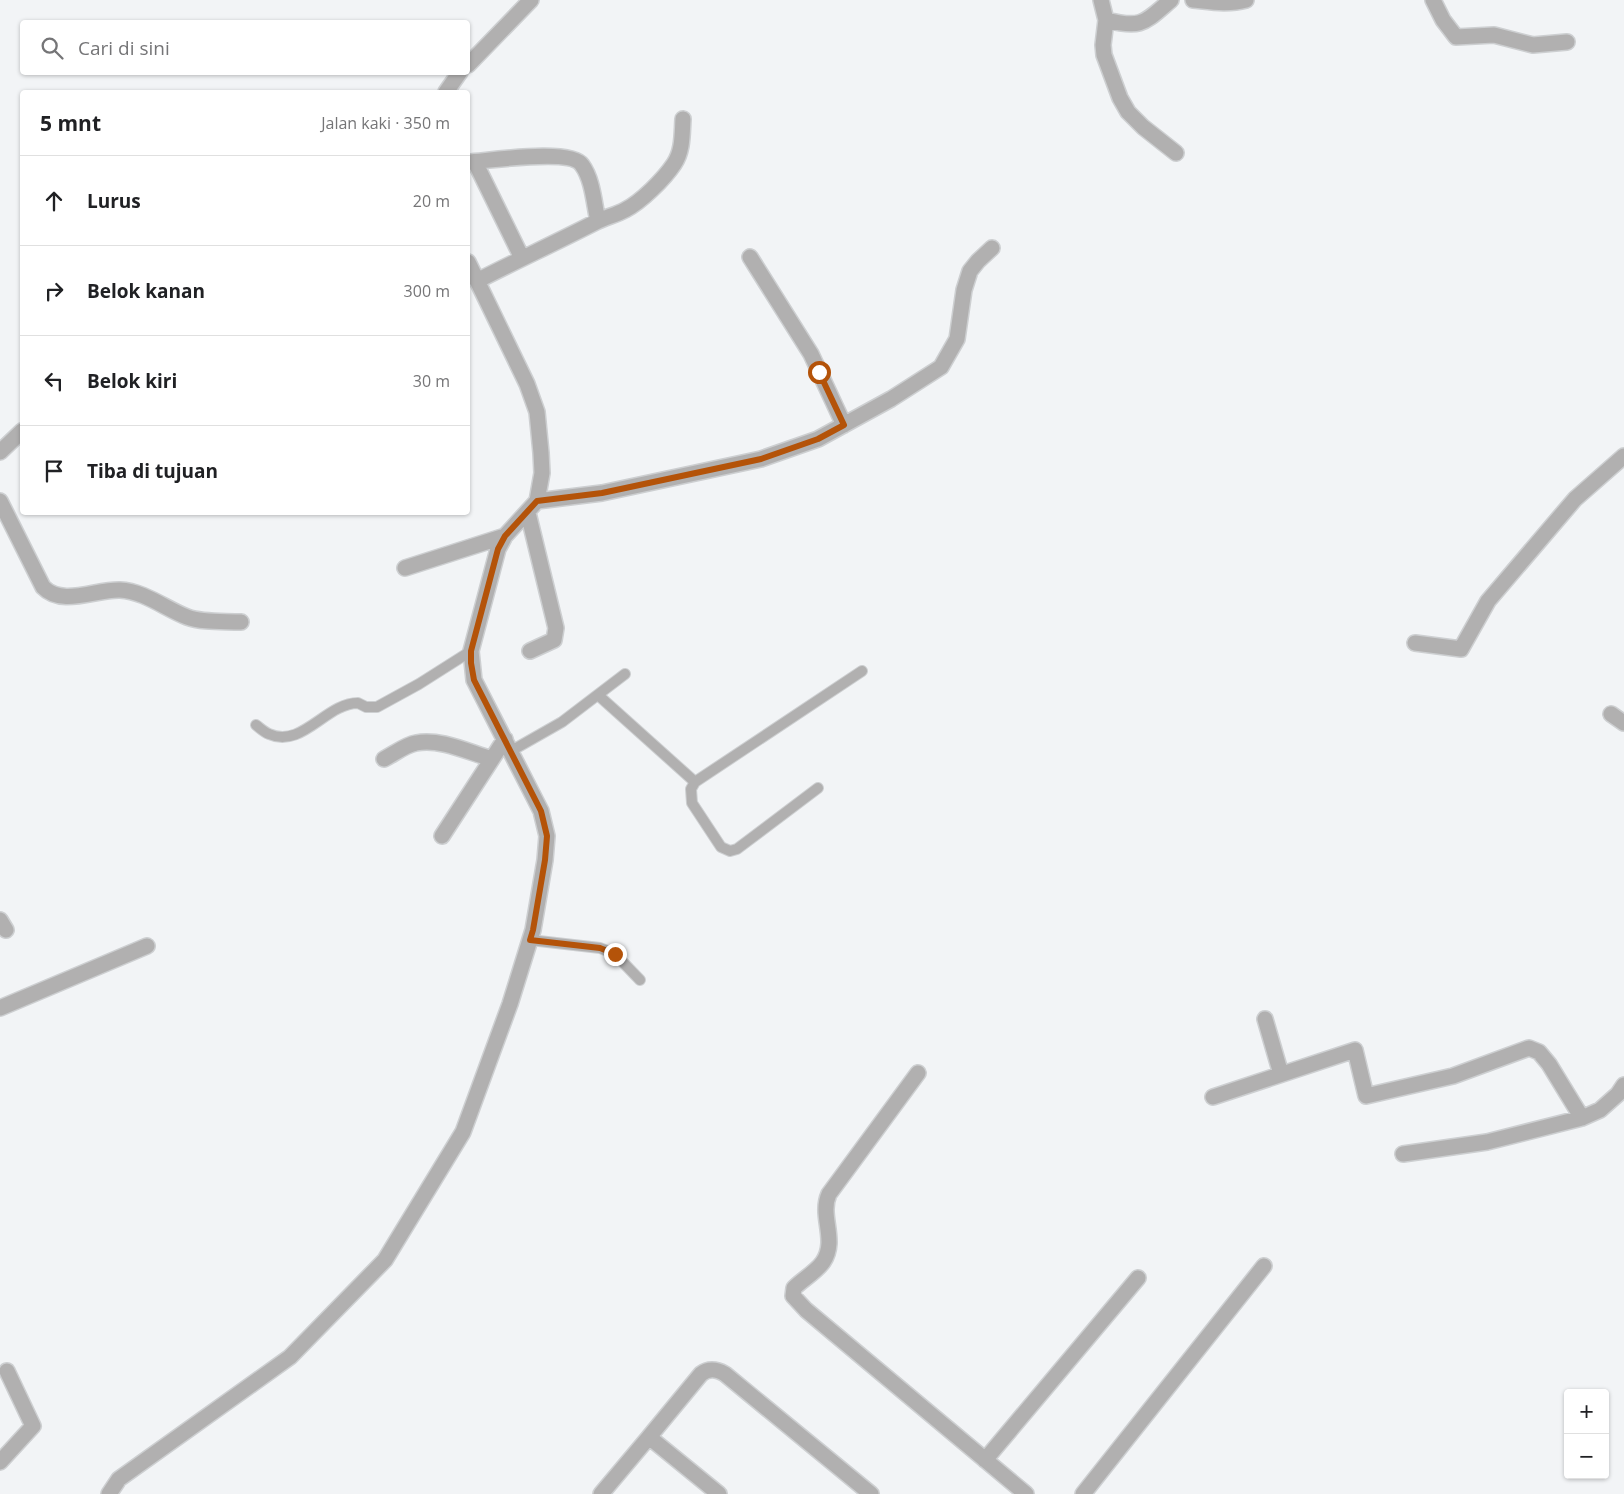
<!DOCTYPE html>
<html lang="id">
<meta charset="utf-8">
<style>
:root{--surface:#fff;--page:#f2f2f2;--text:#202124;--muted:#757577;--line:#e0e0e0}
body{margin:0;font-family:"Open Sans",sans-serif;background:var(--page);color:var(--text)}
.controls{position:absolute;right:15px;bottom:15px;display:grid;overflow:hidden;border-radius:5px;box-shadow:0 1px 4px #0004}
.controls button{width:45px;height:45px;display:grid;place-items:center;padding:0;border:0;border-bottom:1px solid var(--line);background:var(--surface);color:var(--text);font:25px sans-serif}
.stop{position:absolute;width:15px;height:15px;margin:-11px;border:4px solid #b45309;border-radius:50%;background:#fff}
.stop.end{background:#b45309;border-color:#fff;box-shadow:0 1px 5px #0008}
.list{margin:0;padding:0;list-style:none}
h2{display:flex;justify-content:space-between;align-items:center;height:65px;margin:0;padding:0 20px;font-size:21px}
h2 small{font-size:16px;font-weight:400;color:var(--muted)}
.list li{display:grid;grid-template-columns:32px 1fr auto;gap:15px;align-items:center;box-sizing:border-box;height:90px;padding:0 20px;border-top:1px solid var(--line)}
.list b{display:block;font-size:19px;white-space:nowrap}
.list em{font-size:16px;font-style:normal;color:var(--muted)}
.icon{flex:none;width:28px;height:28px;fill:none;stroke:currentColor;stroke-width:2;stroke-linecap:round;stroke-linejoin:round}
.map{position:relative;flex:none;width:1624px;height:1494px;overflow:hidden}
.search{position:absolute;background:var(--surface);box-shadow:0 1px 4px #0004;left:20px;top:20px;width:450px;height:55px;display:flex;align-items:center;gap:12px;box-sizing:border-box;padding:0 18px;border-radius:5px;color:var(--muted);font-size:19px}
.panel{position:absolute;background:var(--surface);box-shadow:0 1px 4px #0004;left:20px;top:90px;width:450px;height:425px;border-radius:5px}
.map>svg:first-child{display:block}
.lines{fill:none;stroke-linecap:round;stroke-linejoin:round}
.service-casing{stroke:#cdcfd1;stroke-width:12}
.minor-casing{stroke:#cdcfd1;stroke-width:18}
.service{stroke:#b1b0b0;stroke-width:10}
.minor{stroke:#b1b0b0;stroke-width:15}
.route{stroke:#b45309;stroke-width:6}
</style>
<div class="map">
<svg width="1624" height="1494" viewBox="0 0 1624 1494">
<rect width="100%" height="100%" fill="#f2f4f6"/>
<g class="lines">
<!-- service casing -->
<g class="service-casing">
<path id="service" d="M598 695 695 782 862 671
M256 725C260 728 264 732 269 734 302 749 326 703 358 703L366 707H377L419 684 471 651
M511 751 562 722 625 674
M695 782 691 789 692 803 721 847 730 851 737 849 818 788
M530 940 600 948 615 954 640 980"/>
</g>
<!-- minor casing -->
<g class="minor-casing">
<path id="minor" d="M1101 0 1106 20 1103 45 1104 55 1120 98 1128 112 1143 127 1176 153
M1193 0C1212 2 1228 5 1246 0
M1433 0 1443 20 1456 37 1494 35 1533 45 1567 42
M1106 20C1142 29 1144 23 1171 0
M468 65 531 0
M446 92 460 72
M468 162C488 161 571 148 582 165 593 180 594 204 598 221
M475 162 522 258
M750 257 811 354 844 425
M477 281C516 261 557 242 596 222 606 217 616 215 625 210 641 202 664 179 674 164 683 151 682 134 683 119
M0 452 22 431
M0 501 43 587C62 607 96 589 120 590 144 591 166 609 187 617 203 623 224 621 241 622
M537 501 602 493 761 459 818 439 891 399 941 367 957 339 964 290 970 271 978 261 992 248
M528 513 556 628 554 640 530 651
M405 568 505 536
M1415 643 1461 649 1488 601 1575 499 1624 456
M1611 714 1624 723
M384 759C394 754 405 745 416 743 440 738 468 752 492 759
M442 836 505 739
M0 920 6 930
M0 1008 147 946
M1265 1019 1281 1074
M918 1073 829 1194C819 1216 838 1240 823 1262 816 1272 803 1279 794 1288L793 1296 806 1310 1026 1494
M1213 1097 1355 1050 1366 1096 1453 1076 1529 1048 1539 1052 1549 1064 1582 1118
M1403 1154 1487 1142 1582 1118 1600 1110 1618 1094 1624 1085
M985 1460 1138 1278
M0 1462 33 1426 7 1371
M109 1494 119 1479 290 1357 385 1260 463 1132 510 1004 533 930 545 860 547 836 541 811 474 680 471 651 498 549 505 536 537 501 542 473 541 453 537 412 527 384 468 262
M601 1494 649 1437
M719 1494 649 1437 701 1374C709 1368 716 1369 725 1374L871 1494
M1083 1494 1264 1266"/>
</g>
<!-- service -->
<use href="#service" class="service"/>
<!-- minor -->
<use href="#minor" class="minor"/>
</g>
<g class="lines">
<!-- route -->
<path class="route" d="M615 954 600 948 530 940 533 930 545 860 547 836 541 811 474 680 471 663V651L498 549 505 536 537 501 602 493 761 459 818 439 844 425 819 372"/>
</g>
</svg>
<div class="controls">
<button>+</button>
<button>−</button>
</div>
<div class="stop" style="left:819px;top:372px"></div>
<div class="stop end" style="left:615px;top:954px"></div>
<div class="search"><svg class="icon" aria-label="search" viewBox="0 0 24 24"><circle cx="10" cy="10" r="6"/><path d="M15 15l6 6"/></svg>Cari di sini</div>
<section class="panel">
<h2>5 mnt<small>Jalan kaki · 350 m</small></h2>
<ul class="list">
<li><svg class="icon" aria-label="ahead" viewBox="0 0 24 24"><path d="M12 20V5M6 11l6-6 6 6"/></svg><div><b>Lurus</b></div><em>20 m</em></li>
<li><svg class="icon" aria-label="right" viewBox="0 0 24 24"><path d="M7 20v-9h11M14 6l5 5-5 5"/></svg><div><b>Belok kanan</b></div><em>300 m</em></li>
<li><svg class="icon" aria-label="left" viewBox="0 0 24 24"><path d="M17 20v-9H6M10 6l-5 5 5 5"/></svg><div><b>Belok kiri</b></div><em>30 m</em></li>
<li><svg class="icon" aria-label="arrive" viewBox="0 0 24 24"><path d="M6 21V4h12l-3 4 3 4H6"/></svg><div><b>Tiba di tujuan</b></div></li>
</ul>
</section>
</div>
